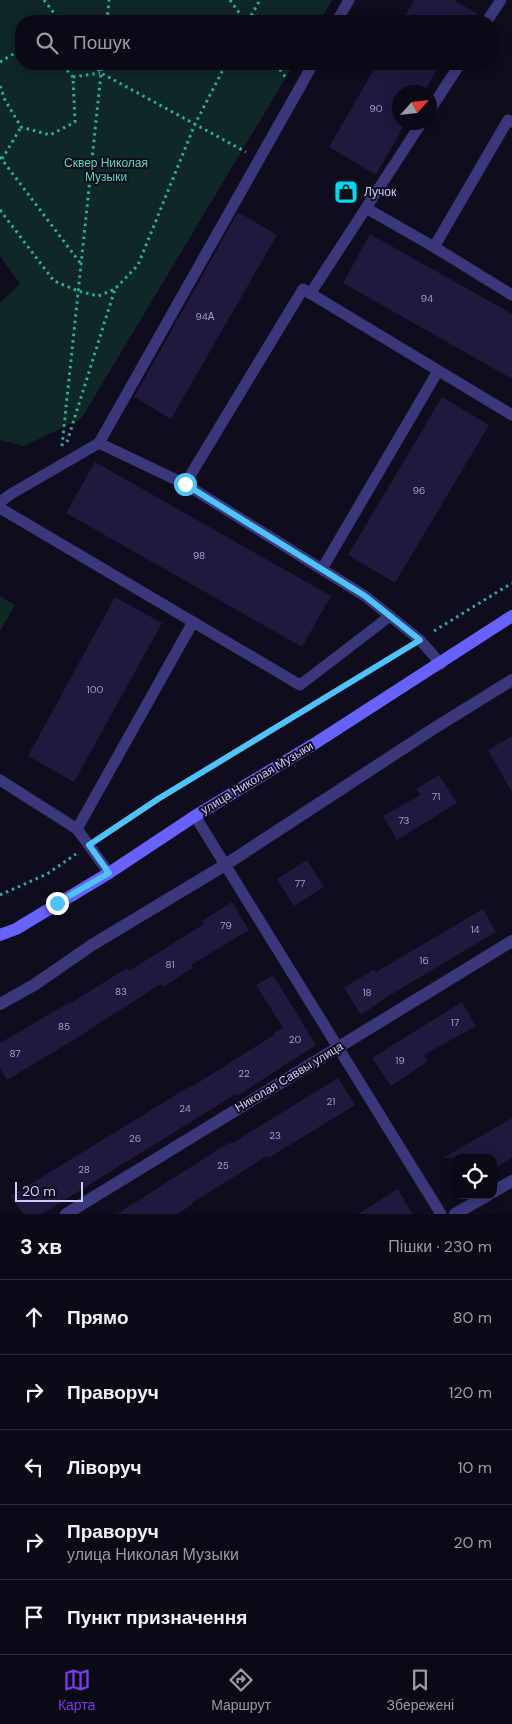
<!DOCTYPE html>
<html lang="uk">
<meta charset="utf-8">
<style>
:root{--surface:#0b0916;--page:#14121f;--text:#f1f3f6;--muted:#9a9aa1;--line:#2b2a35;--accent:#7c3aed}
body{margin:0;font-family:"DM Sans",sans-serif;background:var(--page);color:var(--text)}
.controls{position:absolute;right:15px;bottom:15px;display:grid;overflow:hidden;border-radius:10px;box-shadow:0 2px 12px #0003}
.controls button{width:45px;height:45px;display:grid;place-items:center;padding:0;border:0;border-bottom:1px solid var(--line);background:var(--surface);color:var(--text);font:25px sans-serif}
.compass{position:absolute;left:392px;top:85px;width:45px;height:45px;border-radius:50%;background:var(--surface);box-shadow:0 2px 12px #0003;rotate:63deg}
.scale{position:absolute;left:15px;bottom:12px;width:68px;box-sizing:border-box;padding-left:5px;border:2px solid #cfc9fe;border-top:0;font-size:14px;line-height:18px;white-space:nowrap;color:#cfc9fe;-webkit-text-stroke:4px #0f0c1d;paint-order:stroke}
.stop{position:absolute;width:15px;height:15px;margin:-11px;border:4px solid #4fc3f7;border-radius:50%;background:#fff}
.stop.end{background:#4fc3f7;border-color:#fff;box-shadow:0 1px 5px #0008}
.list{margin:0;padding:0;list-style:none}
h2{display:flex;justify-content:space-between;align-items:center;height:65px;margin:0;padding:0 20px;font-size:21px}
h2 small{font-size:16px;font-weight:400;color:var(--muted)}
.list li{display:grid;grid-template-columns:32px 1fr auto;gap:15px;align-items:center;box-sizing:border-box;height:75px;padding:0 20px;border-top:1px solid var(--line)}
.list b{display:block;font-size:19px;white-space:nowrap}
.list p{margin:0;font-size:16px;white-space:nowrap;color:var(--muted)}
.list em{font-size:16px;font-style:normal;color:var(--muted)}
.icon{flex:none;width:28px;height:28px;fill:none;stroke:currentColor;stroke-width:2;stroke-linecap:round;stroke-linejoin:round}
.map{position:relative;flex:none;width:512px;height:1214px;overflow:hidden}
.search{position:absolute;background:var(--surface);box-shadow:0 2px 12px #0003;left:15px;right:15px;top:15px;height:55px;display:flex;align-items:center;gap:12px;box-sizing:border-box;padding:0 18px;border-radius:20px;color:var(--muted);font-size:19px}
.sheet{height:440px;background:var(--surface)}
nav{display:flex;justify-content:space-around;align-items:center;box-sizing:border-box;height:70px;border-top:1px solid var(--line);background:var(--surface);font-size:14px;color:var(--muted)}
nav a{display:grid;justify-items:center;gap:2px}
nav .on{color:var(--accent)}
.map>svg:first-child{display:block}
.green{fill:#0f2726}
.building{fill:#20183d}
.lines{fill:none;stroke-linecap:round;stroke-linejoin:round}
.path{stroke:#2faba4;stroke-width:3;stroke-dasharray:2.5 4;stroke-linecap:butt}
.lane{stroke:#3a387b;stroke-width:11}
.street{stroke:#3a387b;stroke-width:12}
.secondary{stroke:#6662fb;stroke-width:12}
.route{stroke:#4fc3f7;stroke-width:6}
.labels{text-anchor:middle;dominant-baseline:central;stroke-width:4;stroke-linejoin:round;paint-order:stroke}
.number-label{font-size:10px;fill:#a39dce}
.park-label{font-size:12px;fill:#58dbba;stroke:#0f0c1d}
.poi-label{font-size:12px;fill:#cfc9fe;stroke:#0f0c1d;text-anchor:start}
.street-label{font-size:12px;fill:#cfc9fe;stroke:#0f0c1d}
</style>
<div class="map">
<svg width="512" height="1214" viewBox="0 0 512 1214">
<rect width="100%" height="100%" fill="#0f0c1d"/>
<!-- green -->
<path class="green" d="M0 0H332L320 21H21V64H294L81 419 24 446 0 440V303L20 284 0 256Z
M0 596 15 605 0 631Z"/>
<!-- building -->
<path class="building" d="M414 0H454L481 16 480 21H402Z
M377 64H440L424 92H400V122H406L376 175 329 147Z
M238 212 277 235 171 419 134 397Z
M370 234 512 314V379L343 283Z
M442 397 489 425 395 583 348 555Z
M95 462 331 596 302 647 66 513Z
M115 597 162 623 74 782 28 756Z
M512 736V792L488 750Z
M439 775 457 803 397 840 383 816 420 795 416 789Z
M307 860 324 887 294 906 277 879Z
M232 902 249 930 191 965 193 968 163 987 161 984 87 1031V1032L7 1080 0 1068V1043L70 1002 71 1003 127 968 129 971 204 924 202 921Z
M483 909 496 932 390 995 361 1015 344 988 374 969 376 972Z
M273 975 316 1045 237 1096 236 1094 42 1214H23L11 1196 192 1085 193 1086 274 1035 273 1034 283 1028 256 985Z
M462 1002 476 1026 424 1055 428 1061 391 1086 372 1058Z
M338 1078 355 1105 324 1124 268 1158 267 1156 192 1203 193 1204 177 1214H117L230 1142 231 1144Z
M512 1118V1158L493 1169V1158H443Z
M398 1189 412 1214H358Z"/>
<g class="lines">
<!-- path -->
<path class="path" d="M44 0 60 21
M230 0 245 21
M107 21 109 0
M248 21 260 0
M0 62 15 53 21 52
M94 64 101 73 246 152
M276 64 286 78
M73 77 100 73
M0 86 5 100 21 127 50 135 75 122 73 77 61 64
M0 157 81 264
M2 159 21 127
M0 210 54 281 78 291 98 296 115 289 138 265 195 124 226 64
M67 442 115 289
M62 446 102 64
M434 631 512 583
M102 836 158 799 405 649
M0 895 47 874 76 854"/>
<!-- lane -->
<path class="lane" d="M337 21 349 0
M487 21 501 0
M430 110 460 64
M512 122 508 120 434 247 512 295
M366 208 434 247
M310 294 422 122
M99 443 313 64
M0 502 11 494 99 443 185 484
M0 508 300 685 390 616
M322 569 438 371
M441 664 420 640 365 596 185 484 303 289 512 415
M0 780 77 829 109 873
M195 816 441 1214
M77 829 193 622"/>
<!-- street -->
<path class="street" d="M0 1004 34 985 92 945 225 865 433 729 512 680
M493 1192 512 1181
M66 1214 512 941
M455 1214 488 1195"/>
<!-- secondary -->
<path class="secondary" d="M0 935 16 929 109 873 195 816 314 744 512 616"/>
</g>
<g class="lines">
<!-- route -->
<path class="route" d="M57 903 109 873 89 845 158 799 420 640 365 596 185 484"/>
</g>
<!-- icons -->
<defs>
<g id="shop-square" transform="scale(1.25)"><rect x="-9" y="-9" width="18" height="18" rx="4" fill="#05d7ee" stroke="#0f0c1d"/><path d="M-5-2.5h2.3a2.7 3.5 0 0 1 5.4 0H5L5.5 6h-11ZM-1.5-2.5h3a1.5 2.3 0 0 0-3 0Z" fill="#111"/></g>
</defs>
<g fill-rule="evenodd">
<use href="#shop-square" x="346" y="192"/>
</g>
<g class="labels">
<!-- number labels -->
<g class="number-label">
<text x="376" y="108">90</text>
<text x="427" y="298">94</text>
<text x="205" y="316">94А</text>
<text x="419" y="490">96</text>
<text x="199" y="555">98</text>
<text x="95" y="689">100</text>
<text x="436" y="796">71</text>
<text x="404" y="820">73</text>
<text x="300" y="883">77</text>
<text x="226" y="925">79</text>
<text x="475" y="929">14</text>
<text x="424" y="960">16</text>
<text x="170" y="964">81</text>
<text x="121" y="991">83</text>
<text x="367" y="992">18</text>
<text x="455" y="1022">17</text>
<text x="64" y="1026">85</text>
<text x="295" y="1039">20</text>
<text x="15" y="1053">87</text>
<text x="400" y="1060">19</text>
<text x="244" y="1073">22</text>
<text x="331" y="1101">21</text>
<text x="185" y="1108">24</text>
<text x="275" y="1135">23</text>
<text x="135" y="1138">26</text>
<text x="223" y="1165">25</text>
<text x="84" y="1169">28</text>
</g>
<!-- park labels -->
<g class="park-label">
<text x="106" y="163">Сквер Николая<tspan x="106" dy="14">Музыки</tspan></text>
</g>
<!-- poi labels -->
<g class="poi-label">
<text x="364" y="192">Лучок</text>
</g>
<!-- street labels -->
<g class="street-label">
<text transform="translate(257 778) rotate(-31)">улица Николая Музыки</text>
<text transform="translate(289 1077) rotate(-31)">Николая Саввы улица</text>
</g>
</g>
</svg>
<div class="controls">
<button><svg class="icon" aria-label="locate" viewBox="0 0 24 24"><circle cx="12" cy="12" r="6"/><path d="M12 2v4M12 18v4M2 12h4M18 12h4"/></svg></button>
</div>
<svg class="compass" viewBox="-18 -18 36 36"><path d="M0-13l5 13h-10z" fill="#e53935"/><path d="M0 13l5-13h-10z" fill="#9a9aa1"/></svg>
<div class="scale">20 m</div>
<div class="stop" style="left:185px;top:484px"></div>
<div class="stop end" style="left:57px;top:903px"></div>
<div class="search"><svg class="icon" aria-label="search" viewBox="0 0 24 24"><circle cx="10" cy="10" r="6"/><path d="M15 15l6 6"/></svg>Пошук</div>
</div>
<section class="sheet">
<h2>3 хв<small>Пішки · 230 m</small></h2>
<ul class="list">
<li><svg class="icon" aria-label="ahead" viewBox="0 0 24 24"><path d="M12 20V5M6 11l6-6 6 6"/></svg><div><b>Прямо</b></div><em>80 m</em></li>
<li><svg class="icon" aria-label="right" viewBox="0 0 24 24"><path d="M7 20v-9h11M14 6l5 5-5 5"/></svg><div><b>Праворуч</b></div><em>120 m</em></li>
<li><svg class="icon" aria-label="left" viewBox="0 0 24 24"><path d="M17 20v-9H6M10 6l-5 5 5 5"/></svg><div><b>Ліворуч</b></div><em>10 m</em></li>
<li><svg class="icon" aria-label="right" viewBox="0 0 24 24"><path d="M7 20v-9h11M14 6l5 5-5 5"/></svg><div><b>Праворуч</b><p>улица Николая Музыки</p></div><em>20 m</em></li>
<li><svg class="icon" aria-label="arrive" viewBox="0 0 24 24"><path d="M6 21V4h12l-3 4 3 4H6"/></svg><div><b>Пункт призначення</b></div></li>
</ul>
</section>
<nav>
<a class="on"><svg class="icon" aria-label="map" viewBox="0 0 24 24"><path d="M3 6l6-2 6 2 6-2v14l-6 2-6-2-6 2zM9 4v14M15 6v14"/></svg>Карта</a>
<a><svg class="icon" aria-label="directions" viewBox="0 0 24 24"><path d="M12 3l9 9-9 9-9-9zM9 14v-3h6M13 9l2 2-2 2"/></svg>Маршрут</a>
<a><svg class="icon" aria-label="saved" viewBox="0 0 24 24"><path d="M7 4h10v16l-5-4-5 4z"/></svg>Збережені</a>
</nav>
